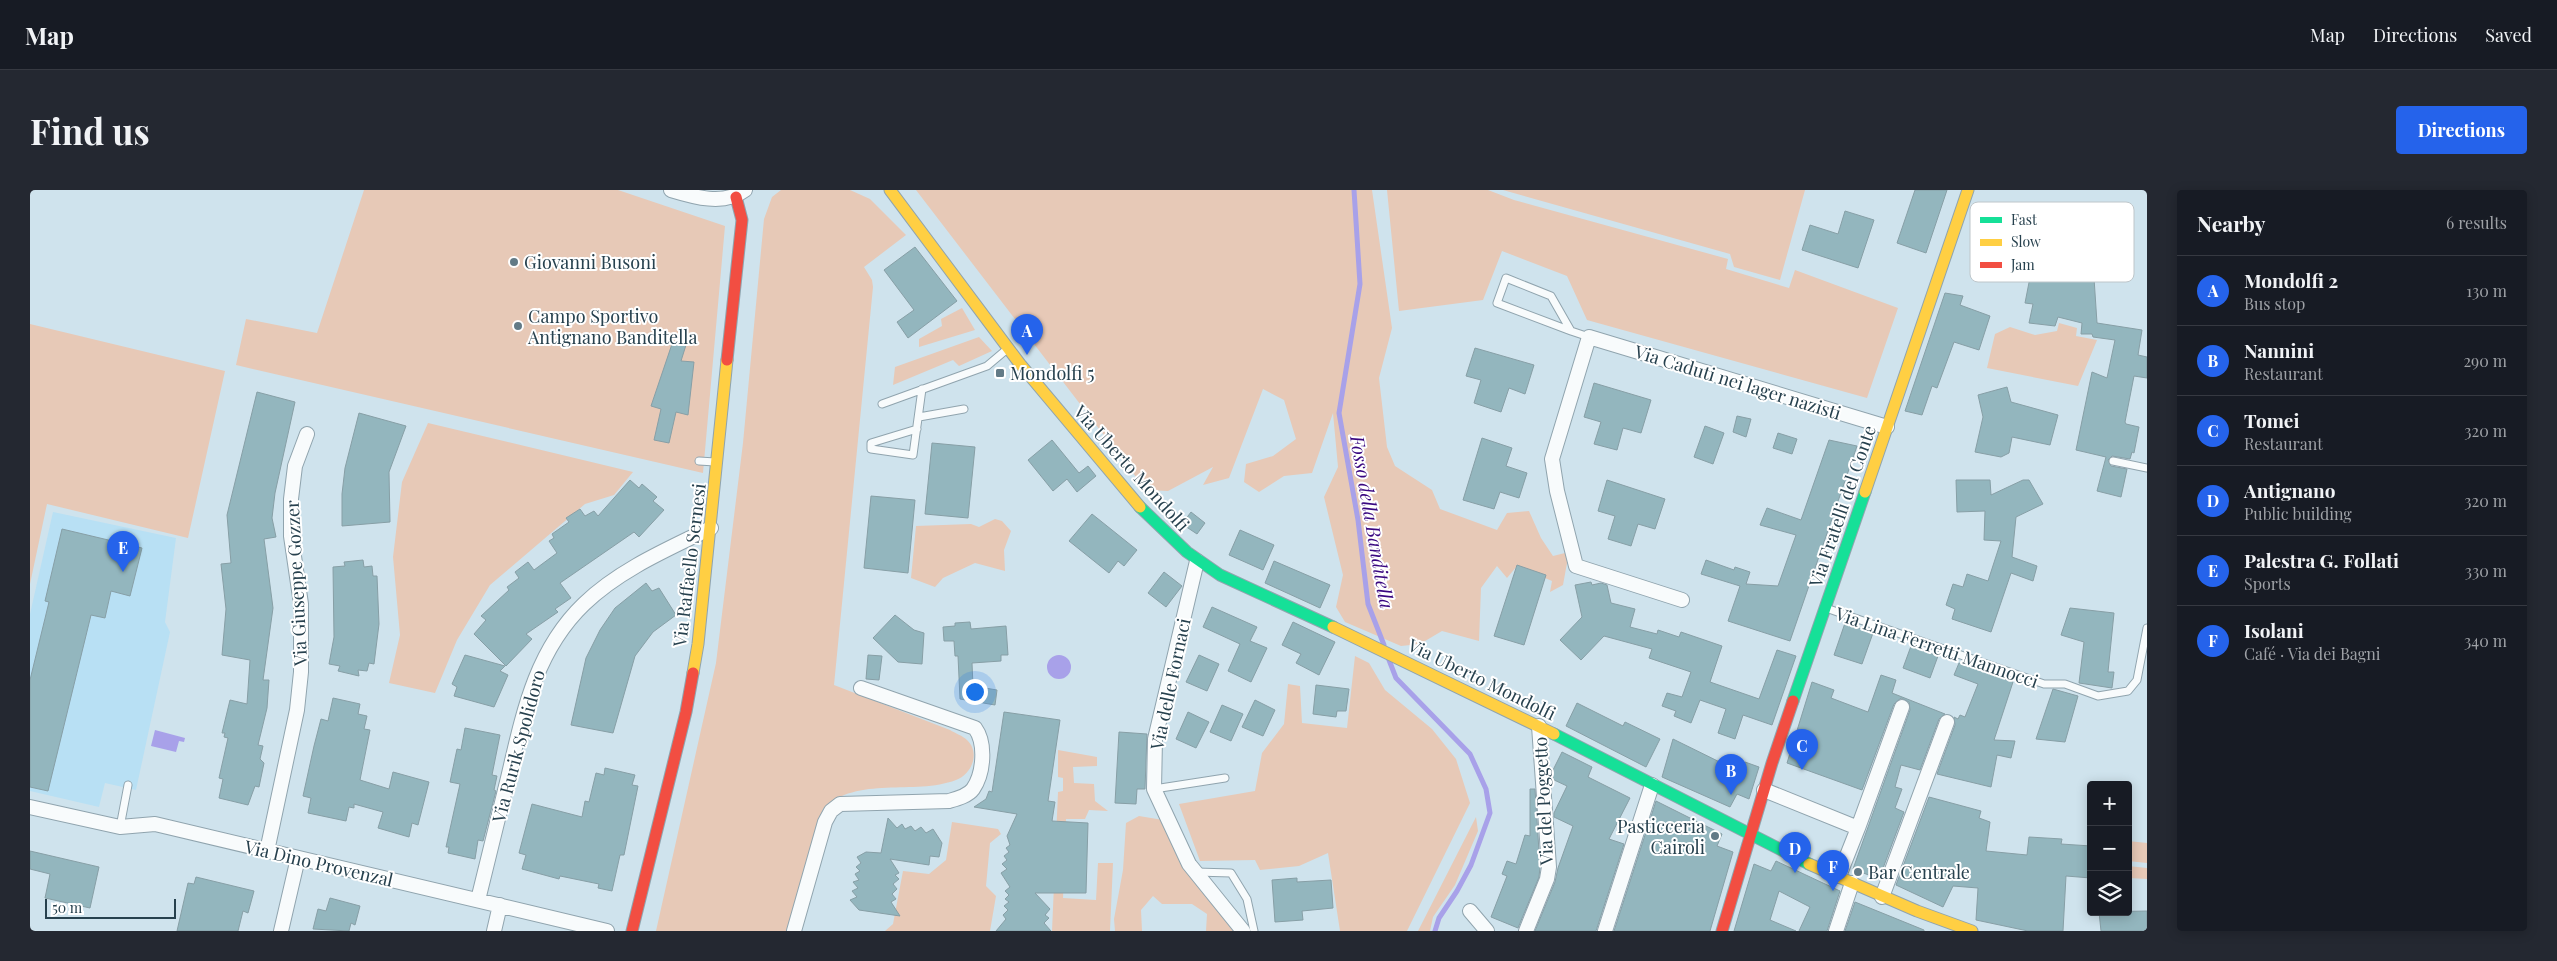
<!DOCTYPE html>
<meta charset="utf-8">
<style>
:root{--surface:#171b24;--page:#242831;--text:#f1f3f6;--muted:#9ea1a6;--line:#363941;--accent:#2563eb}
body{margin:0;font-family:"Playfair Display",serif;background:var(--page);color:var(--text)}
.controls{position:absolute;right:15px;bottom:15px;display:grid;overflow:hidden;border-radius:5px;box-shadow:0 2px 12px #0003}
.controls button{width:45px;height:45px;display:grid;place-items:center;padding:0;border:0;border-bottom:1px solid var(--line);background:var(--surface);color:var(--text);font:25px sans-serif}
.scale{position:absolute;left:15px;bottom:12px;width:131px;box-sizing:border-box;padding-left:5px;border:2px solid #27414e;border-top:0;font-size:14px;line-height:18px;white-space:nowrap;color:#27414e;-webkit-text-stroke:4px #fff;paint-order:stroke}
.you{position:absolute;left:944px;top:501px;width:18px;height:18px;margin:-12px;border:4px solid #fff;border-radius:50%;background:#1a73e8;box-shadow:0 0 0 8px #1a73e833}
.badge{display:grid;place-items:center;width:32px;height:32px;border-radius:50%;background:var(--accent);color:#fff;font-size:16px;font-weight:700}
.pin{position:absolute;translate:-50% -41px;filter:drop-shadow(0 1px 2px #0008)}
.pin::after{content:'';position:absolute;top:26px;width:18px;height:15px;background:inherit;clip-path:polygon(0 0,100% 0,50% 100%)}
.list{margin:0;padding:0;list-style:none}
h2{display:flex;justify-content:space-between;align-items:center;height:65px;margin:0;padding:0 20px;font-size:21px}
h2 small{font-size:16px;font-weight:400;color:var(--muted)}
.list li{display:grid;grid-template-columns:32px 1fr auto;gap:15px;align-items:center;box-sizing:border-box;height:70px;padding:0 20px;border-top:1px solid var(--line)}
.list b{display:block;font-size:19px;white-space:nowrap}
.list p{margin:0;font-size:16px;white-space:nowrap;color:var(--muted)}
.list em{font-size:16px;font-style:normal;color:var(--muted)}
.icon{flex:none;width:28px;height:28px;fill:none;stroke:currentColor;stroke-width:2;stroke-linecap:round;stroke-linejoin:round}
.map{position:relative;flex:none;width:2117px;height:741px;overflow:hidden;border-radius:5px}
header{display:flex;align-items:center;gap:30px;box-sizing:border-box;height:70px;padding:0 25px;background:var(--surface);border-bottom:1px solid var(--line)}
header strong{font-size:24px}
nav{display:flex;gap:28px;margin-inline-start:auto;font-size:18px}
.intro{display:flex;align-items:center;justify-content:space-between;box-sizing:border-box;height:120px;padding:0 30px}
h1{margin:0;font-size:35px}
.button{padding:12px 22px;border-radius:5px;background:var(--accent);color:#fff;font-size:18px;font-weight:700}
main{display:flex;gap:30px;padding:0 30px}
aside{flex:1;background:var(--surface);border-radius:5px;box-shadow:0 2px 12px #0003}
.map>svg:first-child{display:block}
.built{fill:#b8e0f4}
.green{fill:#e7c9b7}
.water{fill:#a8a1e9}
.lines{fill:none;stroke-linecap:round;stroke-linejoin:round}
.stream{stroke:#a8a1e9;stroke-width:5}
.building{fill:#93b6be;stroke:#879fa6}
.lane-casing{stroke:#90a4ae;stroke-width:9}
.street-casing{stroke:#90a4ae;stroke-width:16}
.fast-casing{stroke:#90a4ae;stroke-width:13}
.slow-casing{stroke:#90a4ae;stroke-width:13}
.jam-casing{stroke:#90a4ae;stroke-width:13}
.lane{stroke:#f8fbfc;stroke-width:7}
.street{stroke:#f8fbfc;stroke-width:14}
.fast{stroke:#16e098;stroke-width:11}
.slow{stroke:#ffcf43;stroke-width:11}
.jam{stroke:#f24e42;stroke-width:11}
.poi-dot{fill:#627a86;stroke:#fff;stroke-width:2}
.labels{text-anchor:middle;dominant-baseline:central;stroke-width:4;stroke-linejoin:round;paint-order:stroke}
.poi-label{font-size:18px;fill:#27414e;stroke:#fff;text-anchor:start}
.street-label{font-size:18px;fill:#27414e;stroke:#fff}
.water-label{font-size:19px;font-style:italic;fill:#390780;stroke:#fff}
.key{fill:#fff;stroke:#bec6ca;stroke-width:1}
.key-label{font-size:14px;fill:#27414e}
</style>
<header>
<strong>Map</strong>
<nav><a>Map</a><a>Directions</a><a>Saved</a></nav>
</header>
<div class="intro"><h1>Find us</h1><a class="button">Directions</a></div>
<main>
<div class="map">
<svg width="2117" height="741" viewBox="0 0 2117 741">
<rect width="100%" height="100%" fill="#cfe3ed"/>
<!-- built -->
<path class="built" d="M23 322 146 348 135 432 140 442 106 600 75 593 69 617 0 601V424Z"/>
<!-- green -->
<path class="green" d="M334 0H588L695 36 673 283 206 175 216 129 287 143Z
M751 0H820L840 9 876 45 834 77 842 90 843 97 804 495 920 540C925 543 933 546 937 550 951 563 941 585 926 590 884 606 827 585 793 619L758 741H626L686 473 713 253 734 29 742 7Z
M886 0H1342L1362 138 1349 188 1357 257 1365 276 1402 300 1410 319 1467 340 1477 323 1499 321 1511 348 1523 366 1539 362 1533 395 1520 402 1522 391 1487 376 1477 388 1467 376 1451 398 1449 451 1412 441 1390 454 1371 456 1315 432 1306 417 1313 385 1294 307 1308 277 1303 223 1282 283 1254 286 1229 302 1214 292 1216 274 1243 266 1266 249 1254 210 1233 199 1199 288 1173 295 1183 277 1138 301 1116 300Z
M1357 0H1458L1484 10 1698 69 1696 79 1759 98 1765 80 1868 118 1837 208 1557 130 1537 86 1472 61 1453 110 1369 121Z
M1473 0H1775L1750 90 1704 77 1700 64Z
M932 118 945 140 889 157V149L912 136 911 129Z
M2029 133 2047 138 2046 146 2067 150 2048 196 1957 178 1965 144 1980 137 2005 145 2027 141Z
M0 134 195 181 158 348 17 314 0 394Z
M949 147 962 161 929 176 923 170 863 195 865 177Z
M398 233 603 282 584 305 555 314 460 395 427 450 405 503 359 493 370 445 363 367 372 292Z
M965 329 972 331 981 341 974 360 975 381 945 373 913 388 905 397 881 388 886 336 941 334 949 337Z
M1325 466 1339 473 1355 500 1402 539 1426 569 1440 613 1377 741H1310L1298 663 1269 676 1230 680 1225 670 1170 671 1149 614 1225 601 1232 563 1254 534 1258 494 1270 496 1272 533 1317 538Z
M1028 560 1067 567V576L1043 577 1044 593 1064 594 1065 611 1078 621 1059 620 1055 629H1036L1033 708 1066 710 1068 673H1083L1080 741H1022L1028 602 1033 601V588L1028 587Z
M1109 626 1133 630 1176 704 1203 741H1176L1177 724 1162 714H1132L1123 706 1111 720 1112 741H1085L1084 729 1093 680 1096 633Z
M1446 627 1448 641 1425 695 1403 727 1400 741H1388Z
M922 632 968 639 971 644 960 653 956 696 966 706 960 741H855L863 734 873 681 899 684 916 670Z
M2098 651 2117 653V673L2098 671Z
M2098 676 2117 678V689L2099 688Z"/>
<!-- water -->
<path class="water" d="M1017 477a12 12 0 1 1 24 0a12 12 0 1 1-24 0Z
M125 540 155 548 154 552 149 551 146 562 121 556Z"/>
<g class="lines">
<!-- stream -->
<path class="stream" d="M1324 0 1330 94 1309 223 1328 330 1338 414 1354 455
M1359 470 1366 488 1440 564 1456 599 1460 623 1441 675 1427 701 1409 728 1405 741"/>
</g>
<!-- building -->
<path class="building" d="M1885 0H1917L1896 63 1867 53Z
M1815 21 1844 30 1828 78 1772 60 1780 35 1808 44Z
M2011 31 2042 37 2033 83 2064 88 2067 133 2112 140 2108 165 2117 167V188L2104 186 2095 232 2096 234 2109 237 2104 263 2102 262 2100 269 2082 266 2078 270 2081 276 2097 279 2091 307 2067 301 2076 267 2046 260 2062 182 2077 188 2085 150 2063 147 2062 144H2051L2052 133 2028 127 2025 136 1999 133 2003 114 1995 113Z
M885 57 927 111 878 148 867 132 884 120 854 80Z
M1915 103 1933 106 1930 115 1960 126 1949 160 1924 152 1907 198 1902 196 1892 225 1875 221Z
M643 151 656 155 651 171 664 172 658 225 646 222 639 253 624 250 631 219 621 216Z
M1445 158 1504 175 1495 204 1479 198 1471 222 1444 213 1451 190 1436 186Z
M1564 193 1621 210 1611 243 1593 238 1587 260 1564 254 1571 232 1554 227Z
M1977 197 1981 212 2028 225 2020 255 1982 247 1979 263 1971 267 1945 262 1953 227 1948 205Z
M227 202 265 212 245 303 242 328 246 347 234 349 243 418 233 490H239L237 518 228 555 233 556 230 569 234 573 229 597 225 596 218 615 189 608 193 589 189 588 198 548 194 547 195 543H192L200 510 217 514 220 470 192 465 196 419 191 374 201 373 197 325Z
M329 223 376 236 359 282 360 332 312 336V304L315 278Z
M1707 226 1721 229 1716 247 1703 242Z
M1675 236 1694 243 1683 274 1664 267Z
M1748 243 1767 249 1762 264 1743 258Z
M1452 248 1482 258 1476 276 1497 283 1489 308 1470 302 1464 319 1433 310Z
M1022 250 1049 283 1058 276 1066 286 1047 302 1037 289 1023 301 998 270Z
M1799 250 1827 256 1760 451 1698 431 1710 396 1671 384 1676 370 1704 380 1705 377 1720 382 1716 394 1748 396 1766 345 1730 335 1737 318 1771 330Z
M902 253 945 257 938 328 895 324Z
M600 290 609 298 612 294 627 307 623 311 634 320 609 347 604 342 530 393 541 408 525 419 528 422 496 444 502 449 476 476 444 444 456 430 451 426 479 400 477 397 489 388 485 382 498 372 504 380 527 363 519 351 524 348 522 344 539 332 536 328 550 319 555 326 564 321 568 326Z
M1577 290 1635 309 1625 339 1608 334 1601 356 1578 349 1585 326 1568 321Z
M1926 290H1960L1961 305 1993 290H1999L2013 314 1986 327 1982 367 2007 376 2003 391 1981 383 1961 442 1922 429 1925 419 1916 415 1923 394 1933 397 1937 384 1958 391 1971 351 1954 350 1955 321 1927 322Z
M841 306 885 310 878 383 834 378Z
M1161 322 1175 333 1167 344 1152 334Z
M1062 324 1107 360 1094 376 1088 371 1079 383 1039 351Z
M32 339 112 358 100 406 81 401 75 428 61 425 18 601 0 597V490L19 412 15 411Z
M1210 340 1244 355 1233 380 1199 365Z
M333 370 334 377 342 376 343 386H347L349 434 344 474 339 473 337 481 328 480 329 486 308 481 310 476 299 474 304 447 303 377 315 376 314 372Z
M1244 371 1300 395 1290 418 1235 393Z
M1487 375 1516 385 1494 455 1464 446Z
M1134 382 1152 396 1136 417 1118 403Z
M1561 392 1562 395 1571 393 1577 395 1581 413 1605 419 1600 437 1627 444 1628 440 1649 447 1651 442 1692 456 1680 492 1729 509 1747 460 1766 466 1742 535 1713 525 1705 549 1688 543 1696 519 1670 510 1661 533 1644 526 1646 521 1632 516 1637 503 1652 507 1661 482 1619 468 1622 459 1574 446 1551 470 1530 450 1552 427 1545 395Z
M616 393 622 401 629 398 646 425 623 442 605 466 583 543 541 535 556 468 570 440 585 418Z
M1182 417 1227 437 1220 451 1237 458 1221 492 1198 481 1210 454 1173 437Z
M2040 418 2084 423 2078 482H2084L2082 498 2049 493 2054 452 2031 445Z
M865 425 884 440 894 443 892 474 868 472 843 448Z
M940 432 941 439 976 436 978 465H971V471L942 473 943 496 967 500 965 515 930 509 928 466H925L924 451H914L913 437 925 436V433Z
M1263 432 1305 452 1289 485 1266 473 1271 464 1252 455Z
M1815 433 1843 443 1832 474 1804 465Z
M1881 456 1908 466 1900 488 1873 478Z
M435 465 475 476 470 481 478 485 464 517 424 506 427 497 422 494Z
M838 465 852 466 849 490 836 489Z
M1169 465 1189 474 1177 501 1156 492Z
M1929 473 1983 492 1964 550 1985 551 1981 568 1967 565 1961 597 1907 584 1925 535 1924 527 1928 529 1930 525 1935 527 1948 494 1924 485Z
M1851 485 1866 490 1862 503 1915 524 1909 529 1890 580 1871 575 1865 597 1872 599 1865 618 1874 622 1849 689 1823 679 1880 520 1879 512 1871 508 1864 514 1832 600 1757 573 1782 492 1804 500 1801 508 1838 522Z
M1286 495 1319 499 1316 521H1307L1306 527 1283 524Z
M2023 499 2048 506 2035 552 2006 549Z
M303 508 330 514 328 524 337 526 334 539 340 540 330 590 359 599 363 582 399 592 388 635 382 633 379 647 348 638 353 622 324 614V618L319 617 316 631 278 623 281 608 273 606 284 556 291 529 298 531Z
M1225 510 1245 520 1233 546 1212 537Z
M1547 513 1593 536 1595 532 1630 549 1616 577 1536 536Z
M1192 515 1213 524 1201 551 1180 542Z
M974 522 1030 530 1018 611 1025 612 1022 631 1058 633 1056 703H1005L1020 719 1015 725 1019 728 1014 733 1021 741H966L976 729 973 725 978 720 974 716 979 712 975 709 979 705 975 701 980 697 971 683 977 679 972 674 977 670 974 666 979 662 976 658 980 655 977 646 987 624 944 617 956 609 959 601 962 602Z
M1158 522 1179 532 1166 558 1146 549Z
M435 538 470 545 462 585 467 586 464 600 466 601 453 651 448 650 445 669 418 663 419 657H416L430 594 420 592 427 559 431 560Z
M1089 542 1117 544 1115 599H1107L1106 614 1085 613Z
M1643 549 1710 582 1715 572 1729 577 1719 609 1707 604 1700 617 1632 587Z
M1532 562 1562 577 1558 587 1600 608 1579 649 1594 654 1566 741H1505L1525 692 1528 678 1543 636 1524 627V623L1537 596 1522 589 1521 584Z
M575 578 605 585 602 595 608 596 594 665H590L582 701 568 698 569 694 530 686 529 689 492 679 496 665 489 663 502 614 552 627 555 611 559 612 566 583 574 585Z
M1500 599H1505L1510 677 1509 687 1488 738 1461 727 1477 686 1472 684 1477 671 1486 674 1495 645 1500 646Z
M1899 607 1951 621 1949 628 1960 632 1956 661 1997 665 1999 647 2032 649 2031 654 2061 656V688L2036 686 2033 741H1998L1946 730 1948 698 1923 696 1913 717 1866 695Z
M1626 611 1692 644 1687 656 1703 662 1680 741H1584Z
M858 628 867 638 872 634 875 639 881 636 885 641 891 637 896 643 903 639 912 653 909 667 900 666 899 675 860 669 869 683 865 685 869 689 863 694 867 699 862 704 866 709 861 712 870 726 829 720 820 710 827 707 822 701 828 698 823 692 829 690 825 684 830 681 826 677 831 673 827 667 836 662 851 663Z
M0 661 69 677 60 718 15 708 20 684 0 679Z
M1746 671 1810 701 1797 741H1769L1780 717 1749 701 1740 730 1766 741H1704L1724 674 1741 681Z
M166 687 224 701 218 723 213 721 208 741H147L158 693 164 694Z
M1267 688V692L1301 690 1303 718 1272 721 1273 730 1245 732 1242 690Z
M300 708 330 716 325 735 321 733 319 741 283 739 288 719 296 721Z
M1825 712 1894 740V741H1815Z
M2117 721V741H2071L2069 722Z"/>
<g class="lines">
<!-- lane casing -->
<g class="lane-casing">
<path id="lane" d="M1541 141 1467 113 1476 88 1521 106 1541 141 1559 147
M852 214 957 176 976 160
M889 227 934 219
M887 239 841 253V259L883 265 892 199
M669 271 685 272
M2083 271 2117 278
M1796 418 2014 494H2035L2068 506 2098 501 2107 490 2117 438
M1124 599 1195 588
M90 637 98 595
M1166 682 1201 683 1217 709 1224 741"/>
</g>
<!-- street casing -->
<g class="street-casing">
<path id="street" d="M641 0C664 7 694 16 715 0
M1167 371 1125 549 1124 599 1159 674 1213 741
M1652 410 1546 376 1527 301 1522 269 1559 147 1857 237
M1734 600 1828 638 1809 686
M0 617 90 637 125 634 577 741
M1828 638 1872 517
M237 661 267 520 271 482V414L261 346V309L265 276 277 244
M1852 707 1917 532
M448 710C458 669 468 628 478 588 493 524 505 461 554 414 589 380 638 359 681 338
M1440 721 1457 741
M251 741 268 668
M464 741 470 715
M764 741 795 632 801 621 810 614 919 611C926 609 938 606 943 599 954 583 956 553 945 538L831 498
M1496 741 1517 689 1519 677 1509 536
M1575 741 1622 595
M1806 741 1822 693"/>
</g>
<!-- fast casing -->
<g class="fast-casing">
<path id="fast" d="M1110 317 1157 362 1190 385 1303 437
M1763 511 1835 302
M1524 544 1779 674"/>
</g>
<!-- slow casing -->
<g class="slow-casing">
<path id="slow" d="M860 0 990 174 1110 317
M1835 302 1938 0
M1303 437 1524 544
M663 483 668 454 697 170
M1779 674 1887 721 1942 741"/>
</g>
<!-- jam casing -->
<g class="jam-casing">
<path id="jam" d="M697 170 712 30 706 7
M602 741 656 522 663 483
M1692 741 1742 573 1763 511"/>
</g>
<!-- lane -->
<use href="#lane" class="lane"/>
<!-- street -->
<use href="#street" class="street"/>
<!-- fast -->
<use href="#fast" class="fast"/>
<!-- slow -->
<use href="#slow" class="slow"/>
<!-- jam -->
<use href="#jam" class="jam"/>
</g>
<!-- markers -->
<g class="poi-dot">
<circle cx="484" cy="72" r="5"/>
<circle cx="488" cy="136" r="5"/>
<rect x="965" y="178" width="10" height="10" rx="2.5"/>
<circle cx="1685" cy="646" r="5"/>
<circle cx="1828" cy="682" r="5"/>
</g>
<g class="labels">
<!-- poi labels -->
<g class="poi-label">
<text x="494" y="72">Giovanni Busoni</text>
<text x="498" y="126">Campo Sportivo<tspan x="498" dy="21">Antignano Banditella</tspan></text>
<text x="980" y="183">Mondolfi 5</text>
<text x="1675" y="636" text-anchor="end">Pasticceria<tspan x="1675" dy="21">Cairoli</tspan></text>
<text x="1838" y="682">Bar Centrale</text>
</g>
<!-- street labels -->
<g class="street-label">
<text transform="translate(1708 192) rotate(17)">Via Caduti nei lager nazisti</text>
<text transform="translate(1102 278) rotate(48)">Via Uberto Mondolfi</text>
<text transform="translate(1812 316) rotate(-71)">Via Fratelli del Conte</text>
<text transform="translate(659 375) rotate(-83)">Via Raffaello Sernesi</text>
<text transform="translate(266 393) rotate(-93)">Via Giuseppe Gozzer</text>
<text transform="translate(1907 457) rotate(19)">Via Lina Ferretti Mannocci</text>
<text transform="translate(1452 489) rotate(26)">Via Uberto Mondolfi</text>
<text transform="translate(1140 494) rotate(-78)">Via delle Fornaci</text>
<text transform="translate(488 556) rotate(-75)">Via Rurik Spolidoro</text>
<text transform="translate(1513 611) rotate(-93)">Via del Poggetto</text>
<text transform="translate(289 673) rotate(13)">Via Dino Provenzal</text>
</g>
<!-- water labels -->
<g class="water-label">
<text transform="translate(1343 332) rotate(80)">Fosso della Banditella</text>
</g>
</g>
<!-- legend -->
<rect x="1940" y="12" width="164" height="80" rx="8" class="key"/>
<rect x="1950" y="27" width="22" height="6" fill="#16e098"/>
<rect x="1950" y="49" width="22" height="7" fill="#ffcf43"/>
<rect x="1950" y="72" width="22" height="6" fill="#f24e42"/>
<g class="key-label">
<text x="1981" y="35">Fast</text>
<text x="1981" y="57">Slow</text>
<text x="1981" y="80">Jam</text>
</g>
</svg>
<div class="controls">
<button>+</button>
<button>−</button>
<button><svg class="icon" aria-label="layers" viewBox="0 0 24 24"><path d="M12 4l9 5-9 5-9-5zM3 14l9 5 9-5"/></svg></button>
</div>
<div class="scale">50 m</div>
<div class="you"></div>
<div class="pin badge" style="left:997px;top:165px">A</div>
<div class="pin badge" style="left:1701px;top:605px">B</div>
<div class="pin badge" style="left:1772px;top:580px">C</div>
<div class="pin badge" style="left:1765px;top:683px">D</div>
<div class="pin badge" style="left:93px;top:382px">E</div>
<div class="pin badge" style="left:1803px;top:701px">F</div>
</div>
<aside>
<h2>Nearby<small>6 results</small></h2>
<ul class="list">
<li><span class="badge">A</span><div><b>Mondolfi 2</b><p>Bus stop</p></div><em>130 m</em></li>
<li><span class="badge">B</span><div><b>Nannini</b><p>Restaurant</p></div><em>290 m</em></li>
<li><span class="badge">C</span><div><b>Tomei</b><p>Restaurant</p></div><em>320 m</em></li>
<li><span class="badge">D</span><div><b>Antignano</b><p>Public building</p></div><em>320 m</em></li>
<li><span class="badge">E</span><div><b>Palestra G. Follati</b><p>Sports</p></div><em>330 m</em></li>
<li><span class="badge">F</span><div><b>Isolani</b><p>Café · Via dei Bagni</p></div><em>340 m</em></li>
</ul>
</aside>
</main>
